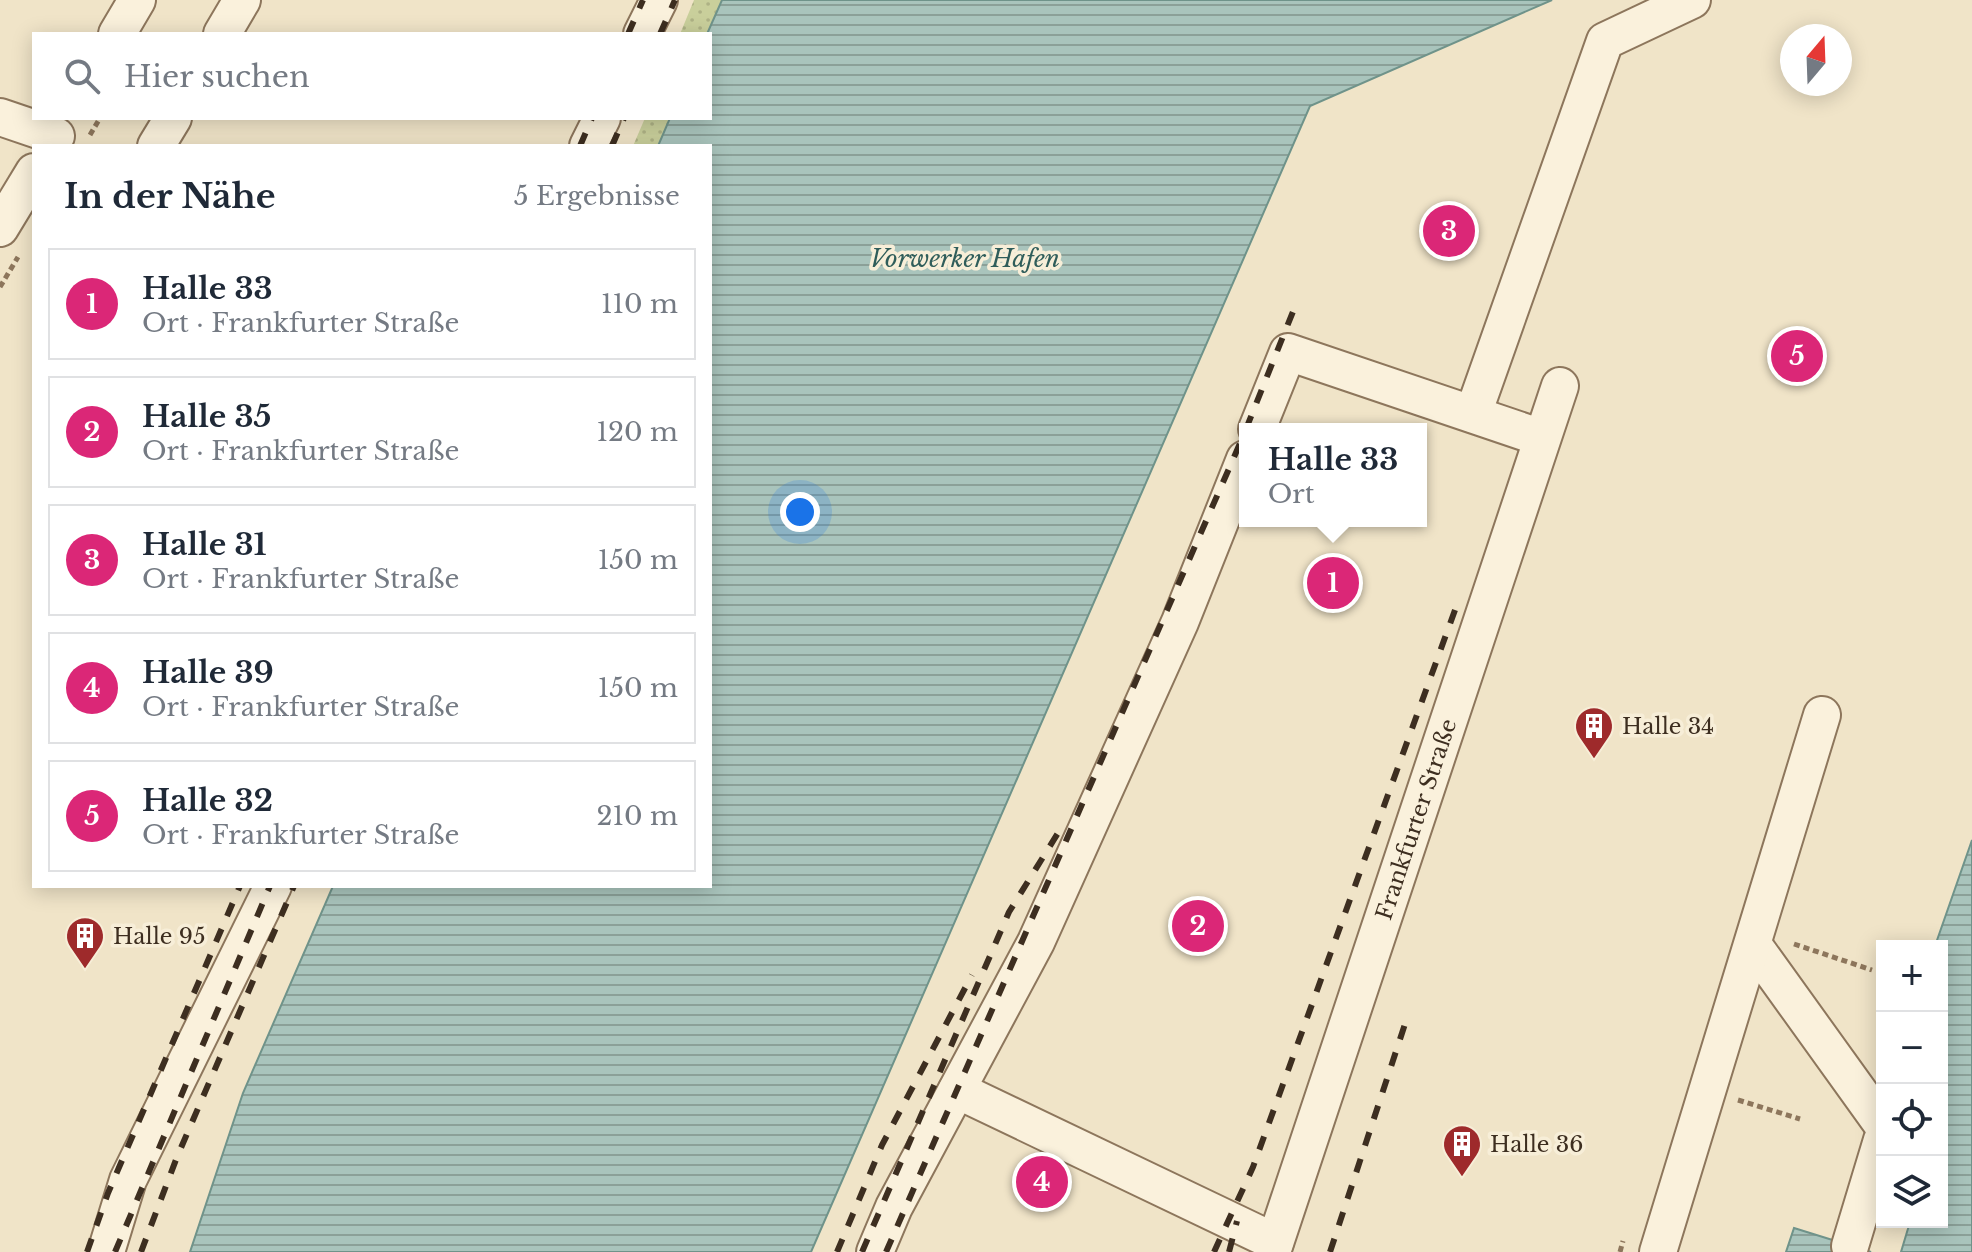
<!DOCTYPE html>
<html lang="de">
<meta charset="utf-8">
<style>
:root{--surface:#fff;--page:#f2f2f3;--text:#1f2937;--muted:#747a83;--line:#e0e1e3;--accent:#db2777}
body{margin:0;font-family:"Libre Baskerville",serif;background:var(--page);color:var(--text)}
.controls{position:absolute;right:24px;bottom:24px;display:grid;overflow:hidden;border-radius:0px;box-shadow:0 4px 20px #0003}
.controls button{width:72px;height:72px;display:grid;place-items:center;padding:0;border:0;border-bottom:2px solid var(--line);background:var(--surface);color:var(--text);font:40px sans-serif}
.compass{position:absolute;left:1780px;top:24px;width:72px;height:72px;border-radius:50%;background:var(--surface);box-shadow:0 4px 20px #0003;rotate:19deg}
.you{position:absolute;left:800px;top:512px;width:28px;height:28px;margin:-20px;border:6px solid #fff;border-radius:50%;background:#1a73e8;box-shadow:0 0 0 12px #1a73e833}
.badge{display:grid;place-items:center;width:52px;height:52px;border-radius:50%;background:var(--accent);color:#fff;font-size:26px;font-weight:700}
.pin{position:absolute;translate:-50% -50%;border:4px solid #fff;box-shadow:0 2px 8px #0006}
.popup{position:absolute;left:1239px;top:423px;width:188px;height:104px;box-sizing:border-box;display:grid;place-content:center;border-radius:0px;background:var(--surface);filter:drop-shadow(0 2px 6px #0005);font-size:26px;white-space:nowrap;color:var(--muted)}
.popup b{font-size:30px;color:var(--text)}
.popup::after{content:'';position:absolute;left:50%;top:100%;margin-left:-16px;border:16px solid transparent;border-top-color:var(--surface)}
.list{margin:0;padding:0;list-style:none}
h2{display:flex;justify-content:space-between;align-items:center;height:104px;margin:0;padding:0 32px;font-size:34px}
h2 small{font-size:26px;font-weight:400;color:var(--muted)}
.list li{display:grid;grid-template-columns:52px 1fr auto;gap:24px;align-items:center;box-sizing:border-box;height:112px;margin:0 16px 16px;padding:0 16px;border:2px solid var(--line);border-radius:0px}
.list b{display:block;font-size:30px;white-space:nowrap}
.list p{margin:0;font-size:26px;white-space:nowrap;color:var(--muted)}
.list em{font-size:26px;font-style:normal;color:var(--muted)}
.icon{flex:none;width:44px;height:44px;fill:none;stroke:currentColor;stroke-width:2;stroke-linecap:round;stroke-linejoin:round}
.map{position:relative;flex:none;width:1972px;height:1252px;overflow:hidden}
.search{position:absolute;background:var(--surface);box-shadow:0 4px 20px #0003;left:32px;top:32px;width:680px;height:88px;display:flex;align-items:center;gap:20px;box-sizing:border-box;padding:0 28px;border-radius:0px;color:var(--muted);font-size:30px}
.panel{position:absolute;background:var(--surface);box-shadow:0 4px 20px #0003;left:32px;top:144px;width:680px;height:744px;border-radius:0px}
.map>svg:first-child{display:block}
.green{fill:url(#green-dots)}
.water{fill:url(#water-rules);stroke:#6f938a;stroke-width:2}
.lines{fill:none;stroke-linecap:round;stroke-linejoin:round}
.minor-casing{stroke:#8d765c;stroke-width:40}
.path{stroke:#8d765c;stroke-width:5;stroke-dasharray:6 4;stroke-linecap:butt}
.minor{stroke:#faf1dc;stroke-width:36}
.rail{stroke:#3d2e20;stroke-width:6;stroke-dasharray:14 14;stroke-linecap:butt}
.labels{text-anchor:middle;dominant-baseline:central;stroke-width:7;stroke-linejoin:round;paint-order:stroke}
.poi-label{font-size:22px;fill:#3d2e20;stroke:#f7eed8;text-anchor:start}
.street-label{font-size:22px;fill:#3d2e20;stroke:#f7eed8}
.water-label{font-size:24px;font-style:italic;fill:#2f5d5a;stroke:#f7eed8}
</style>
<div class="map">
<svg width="1972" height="1252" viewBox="0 0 1972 1252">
<defs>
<pattern id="green-dots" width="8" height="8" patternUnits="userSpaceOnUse" patternTransform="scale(2)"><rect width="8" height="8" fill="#c9cf9b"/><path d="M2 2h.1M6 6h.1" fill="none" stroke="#aeb285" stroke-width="1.8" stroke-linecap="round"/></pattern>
<pattern id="water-rules" width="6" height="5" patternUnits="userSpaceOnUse" patternTransform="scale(2)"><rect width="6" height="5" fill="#a9c4bc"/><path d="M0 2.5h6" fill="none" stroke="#8ba098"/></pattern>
</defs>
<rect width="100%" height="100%" fill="#f0e4c8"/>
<!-- green -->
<path class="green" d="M694 0H722L707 34H680Z
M645 118H670L658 146H633Z"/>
<!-- water -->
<path class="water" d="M722 0H1552L1310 106 811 1252H190L243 1093 333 886H710V146H658L670 118H710L707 34Z
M1972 840V1252H1901L1910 1222H1942V946H1935Z
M1794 1228 1871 1252H1786Z"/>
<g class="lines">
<!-- minor casing -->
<g class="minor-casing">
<g id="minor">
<path d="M117 34 137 0"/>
<path d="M222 34 242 0"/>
<path d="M642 34 659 0"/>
<path d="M0 117 56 136"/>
<path d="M156 146 173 118"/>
<path d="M588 146 602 118"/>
<path d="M0 228 34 172"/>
<path d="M1473 414 1605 41 1692 0"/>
<path d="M1257 429 1288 352 1542 438"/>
<path d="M1754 946 1882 1124"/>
<path d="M957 1090 1275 1242"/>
<path d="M1850 1246 1882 1140"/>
<path d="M106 1252 128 1180 273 886"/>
<path d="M875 1252 894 1207 1036 942 1180 622 1245 459"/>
<path id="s1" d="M1272 1252 1560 386"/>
<path d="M1658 1252 1822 715"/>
</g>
</g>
<!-- path -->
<path class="path" d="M90 135 100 118
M0 287 18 257
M1794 944 1872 970
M1738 1100 1800 1119
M1620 1252 1623 1241"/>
<!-- minor -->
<use href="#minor" class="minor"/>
<!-- rail -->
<path class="rail" d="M628 34 643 0
M660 34 675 0
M580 146 592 118
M612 146 624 118
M1246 429 1294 309
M87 1252 108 1193 240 886
M115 1252 270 886
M141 1252 177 1157 294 886
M837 1252 882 1145 972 975
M862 1252 1009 912 1058 833
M886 1252 1245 432
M1214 1252 1253 1167 1459 599
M1229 1252 1237 1221
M1330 1252 1405 1024"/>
</g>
<!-- icons -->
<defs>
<g id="building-pin" transform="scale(2)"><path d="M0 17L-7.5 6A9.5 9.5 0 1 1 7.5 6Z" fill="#9e2a2b" stroke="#f7eed8"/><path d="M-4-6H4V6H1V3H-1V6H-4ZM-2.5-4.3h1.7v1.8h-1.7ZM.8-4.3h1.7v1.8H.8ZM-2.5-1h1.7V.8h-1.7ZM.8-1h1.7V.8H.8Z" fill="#fff"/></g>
</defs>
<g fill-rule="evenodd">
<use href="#building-pin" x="1594" y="726"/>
<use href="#building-pin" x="85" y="936"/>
<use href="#building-pin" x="1462" y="1144"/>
</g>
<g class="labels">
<!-- poi labels -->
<g class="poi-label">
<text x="1622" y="726">Halle 34</text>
<text x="113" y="936">Halle 95</text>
<text x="1490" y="1144">Halle 36</text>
</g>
<!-- street labels -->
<g class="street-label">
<text stroke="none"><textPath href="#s1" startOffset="456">Frankfurter Straße</textPath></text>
</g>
<!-- water labels -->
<g class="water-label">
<text x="965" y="258">Vorwerker Hafen</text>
</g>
</g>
</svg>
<div class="controls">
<button>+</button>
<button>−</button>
<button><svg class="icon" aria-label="locate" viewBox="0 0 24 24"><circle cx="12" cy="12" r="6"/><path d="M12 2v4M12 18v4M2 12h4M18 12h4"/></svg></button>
<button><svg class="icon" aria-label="layers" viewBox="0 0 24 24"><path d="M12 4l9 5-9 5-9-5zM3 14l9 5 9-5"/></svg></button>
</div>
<svg class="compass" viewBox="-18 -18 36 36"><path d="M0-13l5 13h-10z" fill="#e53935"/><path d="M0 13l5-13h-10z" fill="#747a83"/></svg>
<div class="you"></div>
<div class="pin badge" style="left:1333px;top:583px">1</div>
<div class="popup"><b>Halle 33</b>Ort</div>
<div class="pin badge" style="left:1198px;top:926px">2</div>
<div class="pin badge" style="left:1449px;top:231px">3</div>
<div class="pin badge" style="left:1042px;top:1182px">4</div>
<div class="pin badge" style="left:1797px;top:356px">5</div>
<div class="search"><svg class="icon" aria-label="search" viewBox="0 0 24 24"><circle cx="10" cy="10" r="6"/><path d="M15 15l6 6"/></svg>Hier suchen</div>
<section class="panel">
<h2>In der Nähe<small>5 Ergebnisse</small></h2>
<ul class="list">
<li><span class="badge">1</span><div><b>Halle 33</b><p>Ort · Frankfurter Straße</p></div><em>110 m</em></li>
<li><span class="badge">2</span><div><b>Halle 35</b><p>Ort · Frankfurter Straße</p></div><em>120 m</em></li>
<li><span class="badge">3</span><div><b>Halle 31</b><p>Ort · Frankfurter Straße</p></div><em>150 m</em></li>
<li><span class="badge">4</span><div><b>Halle 39</b><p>Ort · Frankfurter Straße</p></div><em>150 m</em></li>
<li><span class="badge">5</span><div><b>Halle 32</b><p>Ort · Frankfurter Straße</p></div><em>210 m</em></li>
</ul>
</section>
</div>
